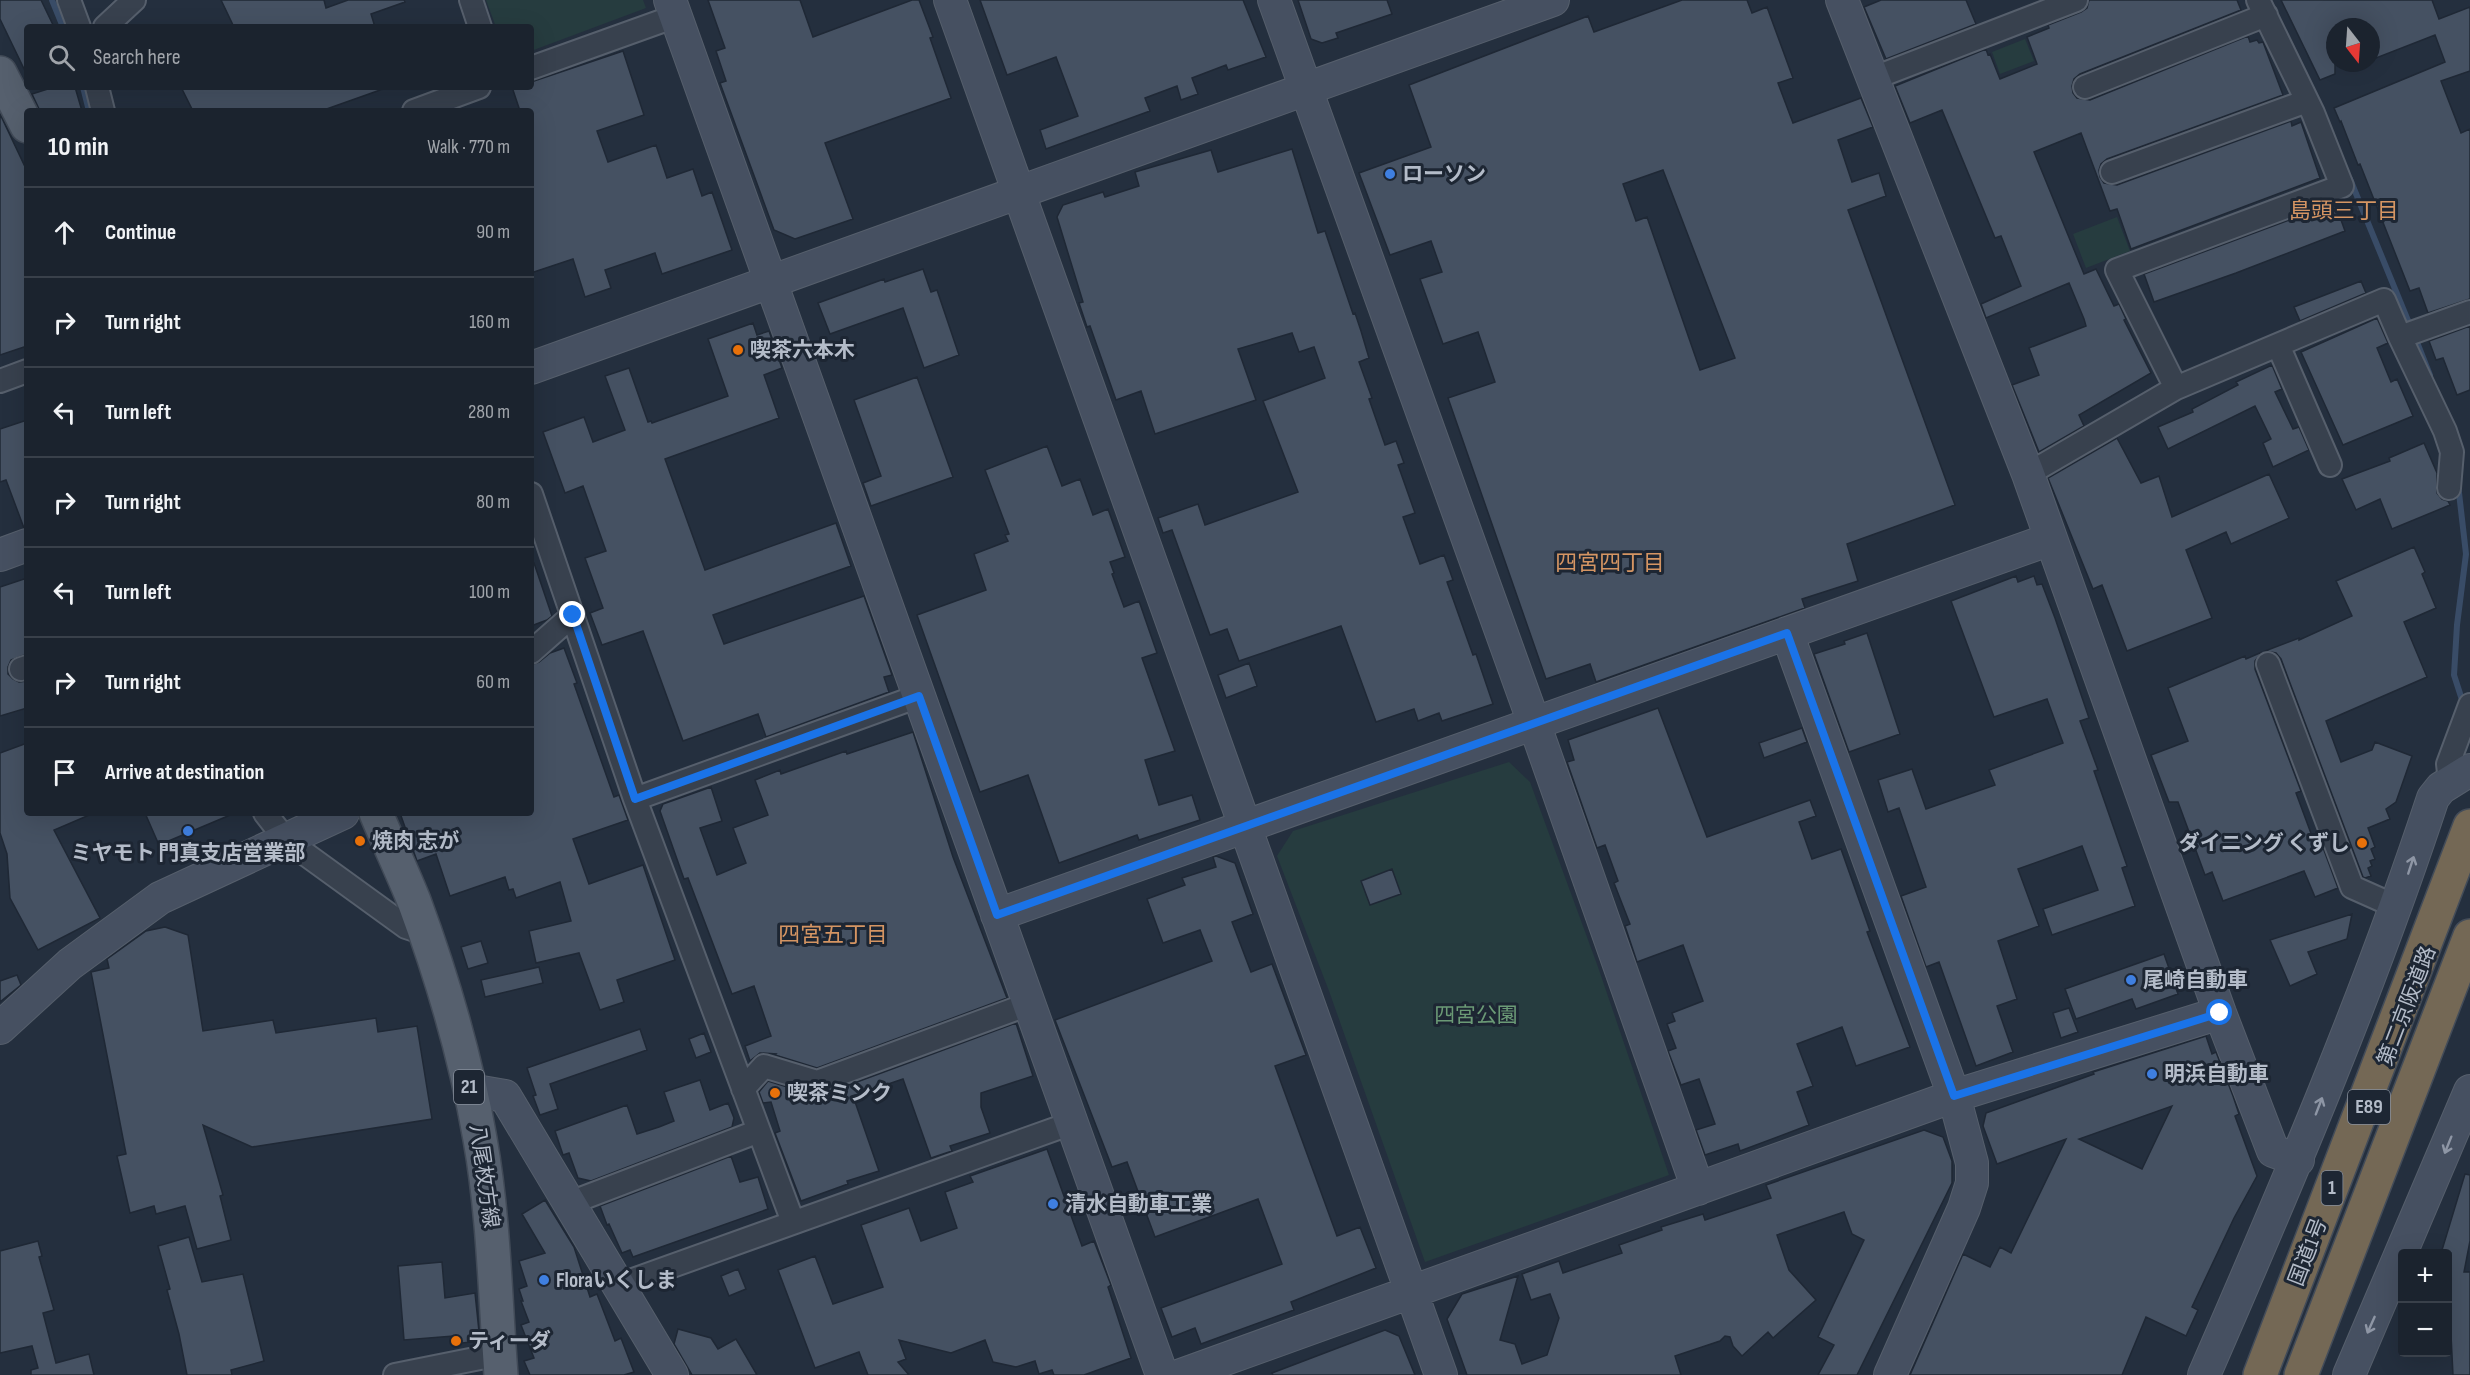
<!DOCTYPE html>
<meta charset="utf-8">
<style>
:root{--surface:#1b232e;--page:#242b36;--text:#f1f3f6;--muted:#a0a4aa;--line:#39404a}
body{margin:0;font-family:"Sofia Sans Condensed","Noto Sans JP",sans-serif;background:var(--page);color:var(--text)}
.controls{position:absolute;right:18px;bottom:18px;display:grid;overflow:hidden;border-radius:6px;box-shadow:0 6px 24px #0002}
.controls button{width:54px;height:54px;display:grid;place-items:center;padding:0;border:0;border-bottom:2px solid var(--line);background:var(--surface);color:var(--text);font:30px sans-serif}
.compass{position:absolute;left:2326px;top:18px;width:54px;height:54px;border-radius:50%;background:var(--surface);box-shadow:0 6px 24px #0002;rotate:163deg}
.stop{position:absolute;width:18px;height:18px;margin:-14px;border:4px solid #1a73e8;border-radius:50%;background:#fff}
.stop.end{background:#1a73e8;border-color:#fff;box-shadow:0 2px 6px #0008}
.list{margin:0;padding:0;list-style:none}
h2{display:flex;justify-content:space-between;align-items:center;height:78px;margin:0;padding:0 24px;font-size:26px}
h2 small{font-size:20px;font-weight:400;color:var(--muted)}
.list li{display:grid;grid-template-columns:39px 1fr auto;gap:18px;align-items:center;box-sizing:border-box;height:90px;padding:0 24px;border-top:2px solid var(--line)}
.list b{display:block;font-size:22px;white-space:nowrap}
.list em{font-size:20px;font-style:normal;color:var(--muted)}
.icon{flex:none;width:33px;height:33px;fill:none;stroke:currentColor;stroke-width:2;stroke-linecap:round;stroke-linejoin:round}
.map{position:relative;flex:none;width:2470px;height:1375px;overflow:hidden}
.search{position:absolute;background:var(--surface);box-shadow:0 6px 24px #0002;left:24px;top:24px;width:510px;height:66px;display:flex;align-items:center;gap:15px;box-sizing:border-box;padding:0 21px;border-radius:6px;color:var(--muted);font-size:22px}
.panel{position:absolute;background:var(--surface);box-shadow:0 6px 24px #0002;left:24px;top:108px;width:510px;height:708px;border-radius:6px}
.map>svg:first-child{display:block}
.green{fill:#263c3f}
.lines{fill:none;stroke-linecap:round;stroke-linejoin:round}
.stream{stroke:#394c67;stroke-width:6}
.building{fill:#455162;stroke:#1f2835;stroke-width:1.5;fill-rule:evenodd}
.street-casing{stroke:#565f6c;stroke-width:26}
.secondary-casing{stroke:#565f6c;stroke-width:34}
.primary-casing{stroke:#414a57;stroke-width:36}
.highway-casing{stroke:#434c59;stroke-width:36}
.street{stroke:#38414e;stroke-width:22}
.secondary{stroke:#465061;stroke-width:32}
.primary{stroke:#56606e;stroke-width:33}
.highway{stroke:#746855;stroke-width:33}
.oneway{stroke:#8e96a5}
.route{stroke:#1a73e8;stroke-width:8}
.shop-dot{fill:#3f7fe0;stroke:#1d2633;stroke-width:2}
.food-dot{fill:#e8710a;stroke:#1d2633;stroke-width:2}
.labels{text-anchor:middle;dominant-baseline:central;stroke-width:6;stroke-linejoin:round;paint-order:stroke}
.shield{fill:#1d2633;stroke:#878f9c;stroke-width:1.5}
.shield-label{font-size:20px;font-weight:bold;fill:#b4bcc9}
.poi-label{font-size:21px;font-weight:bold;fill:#b4bcc9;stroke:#1d2633;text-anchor:start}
.street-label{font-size:21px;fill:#b4bcc9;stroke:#1d2633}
.park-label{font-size:21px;fill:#6b9a76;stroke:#1d2633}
.neighbourhood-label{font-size:22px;fill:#d59563;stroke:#1d2633}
</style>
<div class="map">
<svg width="2470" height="1375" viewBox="0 0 2470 1375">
<rect width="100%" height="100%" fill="#242f3e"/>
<!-- green -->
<path class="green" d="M486 0H643L646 8 531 51V27H496Z
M2025 39 2034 61 2000 74 1992 52Z
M2117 217 2130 251 2086 268 2073 234Z
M1509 762 1530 782 1598 967 1669 1175 1425 1262 1329 991 1277 856 1293 831Z"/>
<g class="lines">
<!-- stream -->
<path class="stream" d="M52 0 63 27
M83 87 89 111
M2350 179 2411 328
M2415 337 2430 375
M2458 484 2466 554 2457 625 2454 675 2464 706"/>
</g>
<!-- building -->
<path class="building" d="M0 0H41L54 27H27V75L0 19Z
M221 0H324L326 8 348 0H404L405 2 371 14 375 27H234Z
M708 0H800L813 37 912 0H919L933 37 930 38 951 98 825 143 853 219 795 239 774 230 720 83 726 81 716 51 725 48Z
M980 0H1243L1266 57 1228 70 1226 65 1192 78 1198 94 1181 100 1177 86 1145 98 1150 111 1046 149 1040 130 1078 116 1056 57 1007 75Z
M1298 0H1387L1392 14 1336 33 1338 38 1322 43 1311 39Z
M1682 0H1747L1752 13 1767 7 1793 78 1778 83 1793 123 1861 98 1873 127 1838 140 1852 182 1879 173 1886 196 1848 210 1955 505 1847 544 1858 581 1802 599 1805 608 1596 682 1590 664 1546 679 1448 398 1495 382 1478 332 1443 344 1420 279 1442 272 1431 241 1390 255 1359 173 1431 147 1409 85 1588 16 1594 32ZM1663 170 1735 358 1700 370 1647 217 1636 221 1623 184Z
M1881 0H1966L1976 24 1886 59 1864 7Z
M2089 0H2237L2241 10 2080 74 2074 79 2072 86 2073 93 2077 98 2090 100 2248 36 2250 42 2257 40 2259 43 2263 42 2283 95 2107 159 2101 164 2099 170 2100 177 2104 183 2117 185 2291 121 2292 126 2301 122 2320 178 2131 249 2117 209 2110 211 2081 133 2034 152 2084 274 2096 269 2114 306 2119 304 2126 319 2124 320 2151 373 2079 415 2084 426 2039 452 2012 385 2039 375 2029 348 2086 326 2084 319 2069 283 1986 318 1981 304 2021 286 2001 236 1995 238 1942 110 1910 123 1895 86 1986 49 1988 55 1990 54 2000 79 2037 64 2027 37 2049 28 2048 25 2081 12 2087 8Z
M2281 0H2432L2439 19 2470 7V71L2441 81 2461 133 2470 129V299L2428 313 2419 288 2410 291 2360 164 2358 165 2341 121 2340 122 2334 108 2445 62 2435 35 2371 60V27H2335V74L2320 80Z
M623 51 644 115 597 131 608 162 656 145 667 178 693 169 702 196 712 192 732 250 662 274 655 253 605 270 611 288 585 297 573 259 531 273V111H520L512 87H531V82Z
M54 87H75L82 111H40L32 94Z
M181 87H382L383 89 321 111H193Z
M0 114 27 171V346L0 355Z
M1292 149 1318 233 1325 231 1353 314 1355 313 1361 331 1369 358 1359 362 1372 398 1369 399 1385 445 1396 441 1404 463 1398 465 1415 513 1403 517 1420 564 1444 555 1453 580 1447 582 1473 655 1476 654 1493 704 1442 721 1439 713 1418 721 1414 709 1376 722 1341 626 1239 661 1227 629 1210 635 1172 530 1163 533 1158 518 1198 504 1205 525 1298 492 1263 401 1325 378 1314 347 1299 352 1292 333 1238 349 1256 400 1155 434 1141 391 1116 400 1090 326 1087 327 1079 303 1083 302 1057 217 1063 205 1103 192 1105 197 1139 186 1135 172 1211 150 1218 172Z
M2336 206 2345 231 2236 273 2154 302 2144 274 2319 209 2320 211Z
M923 269 931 292 937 290 959 355 924 368 903 308 830 334 818 303 884 279 885 282Z
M2361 281 2366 293 2300 321 2294 307Z
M2377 318 2388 343 2377 348 2391 382 2397 379 2413 416 2343 445 2301 352Z
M753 323 757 335 769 331 782 368 764 375 779 418 665 459 705 570 836 523 851 566 713 615 724 644 864 596 892 675 884 677 889 692 766 737 758 714 683 741 643 631 602 645 590 613 603 608 585 558 606 551 583 486 565 493 543 432 584 417 593 442 625 430 605 376 629 368 648 422 651 421 652 423 728 396 708 339Z
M2470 326V390L2457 395 2443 358 2436 360 2429 341Z
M2272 365 2282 389 2275 392 2293 429 2299 427 2309 450 2273 467 2263 443 2271 439 2255 406 2168 449 2158 427 2193 412 2192 409 2238 385 2236 382Z
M917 377 953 477 871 506 863 483 881 476 854 400Z
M27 420V527L24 528 6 480 0 482V429Z
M2117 438 2141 483 2159 476 2172 517 2269 474 2289 518 2231 544 2226 532 2186 550 2212 618 2127 651 2102 585 2093 589 2048 478Z
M2424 443 2437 473V493L2442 499 2448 501 2450 505 2392 529 2380 499 2356 510 2342 479 2390 461 2389 458Z
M1047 446 1062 486 1080 479 1093 515 1108 509 1125 557 1110 562 1114 573 1112 574 1124 607 1139 601 1157 653 1142 658 1175 751 1145 760 1159 805 1192 795 1200 820 1139 840 1137 835 1059 863 1028 775 980 792 917 615 986 590 974 554 1008 541 1005 535 1009 534 985 470Z
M2414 547 2425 572 2422 574 2436 608 2404 622 2427 677 2326 721 2341 762 2372 750 2375 742 2412 756 2396 802 2386 809 2390 819 2368 828 2375 847 2371 849 2375 859 2370 861 2372 866 2368 868 2371 876 2365 878 2363 877 2281 659 2276 653 2265 651 2299 638V640L2352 616 2336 581Z
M531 563H534L552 616 547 620 531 626Z
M2016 576 2018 582 2034 576 2037 585 2042 584 2055 618 2089 718 2080 721 2098 770 2094 771 2127 866 2122 868 2135 906 2052 935 2043 909 2098 890 2082 846 2018 869 2039 926 1998 941 2017 999 1997 1006 2013 1052 1976 1066 1939 962 1926 967 1901 896 1926 887 1899 808 1888 812 1878 780 1912 769 1926 809 1995 785 1989 770 2063 743 2047 699 1994 717 1951 601Z
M27 578V654L11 660 8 667V674L13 679 19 682 27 681V708L0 716V587Z
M1867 633 1900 734 1849 752 1814 654 1845 644 1844 641Z
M564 648 577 683 574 684 614 797 619 795 628 820 573 839 589 884 643 865 675 960 617 980 624 1002 600 1010 579 953 536 963 529 931 571 921 560 882 516 898 513 889 509 890 505 877 450 896 436 854 417 861 400 813H531V665L539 662 550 653Z
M2262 652 2255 661V669L2301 791 2296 793 2312 836 2318 834 2338 888 2315 897 2304 871 2223 901 2212 872 2205 875 2178 802H2169L2151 755 2188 741 2168 688 2245 656 2246 659Z
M1249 663 1257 686 1226 698 1218 675Z
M1658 708 1707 837 1810 800 1816 816 1799 822 1812 859 1841 849 1870 931 1867 932 1910 1047 1856 1066 1842 1027 1797 1044 1813 1086 1797 1092 1809 1125 1740 1151 1738 1144 1705 1155 1696 1130 1715 1124 1699 1079 1681 1085 1668 1051 1676 1048 1667 1024 1675 1021 1672 1013 1703 1001 1683 945 1637 962 1625 926 1630 924 1614 883 1618 881 1605 845 1597 848 1567 762 1574 760 1568 740Z
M1802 728 1807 742 1764 758 1759 743Z
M913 732 953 857 1007 998 817 1068 775 1055 776 1054 760 1053 750 1061 745 1046 771 1036 754 986 732 994 688 878 684 879 660 811 663 804 711 787 722 821 700 828 717 875 746 863 733 828 768 815 755 780 780 770 781 774 846 751 847 754Z
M27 743V813H94L54 830 100 918 38 950 10 898 7 854 0 833V753Z
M145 813H235L159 845Z
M1216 856 1235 863 1253 914 1232 922 1251 972 1272 964 1306 1055 1275 1066 1337 1236 1360 1227 1376 1268 1291 1302 1294 1310 1201 1344 1195 1328 1172 1337 1161 1308 1282 1264 1258 1199 1155 1237 1127 1162 1112 1167 1055 1020 1212 961 1200 930 1163 943 1147 899 1185 885 1182 878 1216 867 1213 857Z
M1392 869 1401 894 1370 905 1361 881Z
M2352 914 2347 939 2308 952 2317 974 2290 986 2270 940Z
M165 927 188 935 203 1031 273 1020 276 1033 376 1018 378 1032 417 1026 432 1119 252 1147 203 1125 223 1195 220 1196 231 1240 197 1249 185 1206 156 1214 154 1206 130 1213 117 1156 126 1154 91 972 109 968 107 959 146 931Z
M481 941 488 963 468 969 461 947Z
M2164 954 2178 994 2136 1009 2132 999 2076 1019 2065 989Z
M539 967 543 983 485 997 481 980Z
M17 975 21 985 0 1002V981Z
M2069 1008 2078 1032 2061 1038 2053 1013Z
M1016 1023 1033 1076 981 1093V1107L990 1133 950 1146 952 1151 931 1158 903 1079 853 1096 879 1171 847 1181 848 1184 801 1201 775 1133 780 1131 771 1102 763 1103 759 1092 768 1081 813 1095H822Z
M640 1029 647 1050 550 1084 558 1109 540 1115 533 1096 536 1095 527 1068Z
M704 1033 711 1052 696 1058 689 1039Z
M2206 1036 2212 1054 2216 1052 2233 1096 2239 1114 2235 1116 2257 1176 2234 1218 2192 1307 2198 1310 2186 1336 2146 1317 2122 1375H1910L1963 1254 1990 1267 2000 1247 2011 1253 2066 1139 1997 1164 1983 1126 1986 1113 2094 1074 2093 1072ZM2172 1106 2142 1169 2079 1139Z
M700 1080 710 1110 728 1103 734 1118 732 1127 591 1181 578 1178 569 1153 563 1155 555 1131 627 1105 637 1134 659 1127 674 1121 664 1092Z
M1924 1130 1943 1137 1952 1161V1183L1857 1375H1818L1834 1345 1818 1337 1864 1240 1852 1234 1844 1212 1777 1235 1789 1270 1816 1300 1773 1338 1768 1332 1742 1356 1733 1346 1730 1337 1725 1336 1720 1341 1675 1356 1681 1375H1467L1447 1319 1462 1294 1518 1276 1500 1340 1515 1344 1522 1364 1547 1355 1559 1318 1550 1294 1531 1300 1522 1274 1559 1261 1563 1273 1622 1253 1619 1245 1662 1230 1661 1227 1703 1214 1705 1220 1771 1198 1766 1185Z
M1047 1149 1082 1246 1094 1241 1111 1285 1108 1287 1131 1358 1084 1375H1054L1052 1370 1039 1374 1035 1361 1016 1367 993 1362 985 1340 951 1353 899 1340 906 1359 898 1362 909 1375H868L859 1352 815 1368 778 1270 815 1256 833 1304 883 1287 861 1225 909 1208 921 1241 957 1228 945 1192 973 1182 970 1176Z
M731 1156 740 1182 758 1177 768 1209 633 1257 630 1250 622 1253 609 1224 607 1225 600 1206Z
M2465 1174 2470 1175V1241L2464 1272H2470V1375H2453L2450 1315H2448V1270L2451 1253 2442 1250Z
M545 1200 574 1247 590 1297 597 1294 615 1341 621 1338 634 1372 624 1375H530L524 1361 534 1358 521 1325 529 1322 521 1301H523L519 1289 527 1286 519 1261 545 1253 522 1214Z
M189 1237 202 1282 243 1274 264 1361 231 1370 232 1375H187L179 1334 167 1290 170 1289 158 1246Z
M38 1241 42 1256 39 1257 54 1310 43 1313 56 1363 89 1354 94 1375H31V1370L38 1368 32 1346 0 1353V1251Z
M442 1262 445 1298 475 1293 480 1341 453 1344V1336L404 1340 398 1266Z
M738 1269 746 1289 729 1296 721 1276Z
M678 1329 711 1338 718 1349 736 1339 757 1375H692L674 1344Z
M1385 1330 1399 1336 1415 1375H1273L1272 1373Z"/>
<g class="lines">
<!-- street casing -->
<g class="street-casing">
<path id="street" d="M69 0 79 27
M471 0 480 27
M105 27 134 0
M531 68 676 16
M1874 78 2076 0
M97 87 103 111
M2085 87 2266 15
M414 111 479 87
M2112 172 2307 101
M2400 337 2445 431 2452 452 2449 488
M2278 345 2330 465
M0 381 27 371
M2176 388 2117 270 2342 186 2313 113 2258 0
M2028 474 2176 388 2384 300 2400 337 2470 312
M531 494 635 799 793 1222
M531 652 573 615
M2268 664 2352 887 2397 907
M21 669 27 667
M2450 781 2448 764 2470 705
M635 799 919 696
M265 813 286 840 406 927 424 933
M743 1089 764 1066 817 1082 1029 1004
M570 1203 759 1131
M619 1285 1072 1123
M395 1375 500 1354"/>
</g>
<!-- secondary casing -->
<g class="secondary-casing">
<path id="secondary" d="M670 0 1162 1375
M950 0 1441 1375
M1274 0 1534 723 1698 1189
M1842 0 2028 474 2220 1013 2273 1151 2298 1160
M531 368 1553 0
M0 555 27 545
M1787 633 1954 1096 1972 1163V1183L1964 1208 1890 1375
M997 915 2051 539
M0 1028 70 964 160 898 343 813
M470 1090 505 1096 672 1375
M1181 1375 1954 1096 2220 1013
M2204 1375C2287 1185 2368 995 2433 798L2441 788 2470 770
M2349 1375 2470 1091"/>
</g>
<!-- primary casing -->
<g class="primary-casing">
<path id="primary" d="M0 73 27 126
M376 813C388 842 402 871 414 901 442 977 466 1058 480 1139 494 1217 495 1296 501 1375"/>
</g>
<!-- highway casing -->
<g class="highway-casing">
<path id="highway" d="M2260 1375 2470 826
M2301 1375 2470 936"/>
</g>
<!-- street -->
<use href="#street" class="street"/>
<!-- secondary -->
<use href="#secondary" class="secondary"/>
<!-- primary -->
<use href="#primary" class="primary"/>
<!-- highway -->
<use href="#highway" class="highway"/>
</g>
<!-- one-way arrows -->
<defs><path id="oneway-shaft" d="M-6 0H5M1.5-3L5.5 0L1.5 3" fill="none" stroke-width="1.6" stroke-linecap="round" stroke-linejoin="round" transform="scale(1.5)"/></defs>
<g class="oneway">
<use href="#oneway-shaft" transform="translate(2411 865) rotate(-72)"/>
<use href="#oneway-shaft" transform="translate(2319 1106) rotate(-69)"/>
<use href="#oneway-shaft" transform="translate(2448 1145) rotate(112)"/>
<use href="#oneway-shaft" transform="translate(2371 1325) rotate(114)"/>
</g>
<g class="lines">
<!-- route -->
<path class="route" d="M573 615 635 799 919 696 997 915 1787 633 1954 1096 2220 1013"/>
</g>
<!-- markers -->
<g class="shop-dot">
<circle cx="1390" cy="174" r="6"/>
<circle cx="188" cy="831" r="6"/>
<circle cx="2131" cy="980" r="6"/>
<circle cx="2152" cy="1074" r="6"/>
<circle cx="1053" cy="1204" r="6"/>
<circle cx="544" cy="1280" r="6"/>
</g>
<g class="food-dot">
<circle cx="738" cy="350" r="6"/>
<circle cx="360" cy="841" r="6"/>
<circle cx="2362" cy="843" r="6"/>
<circle cx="775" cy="1093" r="6"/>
<circle cx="456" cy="1341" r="6"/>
</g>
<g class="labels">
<!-- shield labels -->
<g class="shield">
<rect x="454" y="1070" width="30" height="34" rx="4.5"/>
<rect x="2348" y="1090" width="42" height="34" rx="4.5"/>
<rect x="2321.5" y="1171" width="21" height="34" rx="4.5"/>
</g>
<g class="shield-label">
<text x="469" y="1087">21</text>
<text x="2369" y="1107">E89</text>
<text x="2332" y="1188">1</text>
</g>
<!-- poi labels -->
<g class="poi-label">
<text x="1402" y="174">ローソン</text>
<text x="750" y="350">喫茶六本木</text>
<text x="372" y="841">焼肉 志が</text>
<text x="2350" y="843" text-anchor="end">ダイニング くずし</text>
<text x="188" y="853" text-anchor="middle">ミヤモト 門真支店営業部</text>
<text x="2143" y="980">尾崎自動車</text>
<text x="2164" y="1074">明浜自動車</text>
<text x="787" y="1093">喫茶ミンク</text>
<text x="1065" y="1204">清水自動車工業</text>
<text x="556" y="1280">Floraいくしま</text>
<text x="468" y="1341">ティーダ</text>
</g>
<!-- street labels -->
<g class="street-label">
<text transform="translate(2407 1006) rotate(-69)">第二京阪道路</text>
<text transform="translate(484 1176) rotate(82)">八尾枚方線</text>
<text transform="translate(2308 1252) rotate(-69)">国道1号</text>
</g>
<!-- park labels -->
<g class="park-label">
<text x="1476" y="1015">四宮公園</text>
</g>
<!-- neighbourhood labels -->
<g class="neighbourhood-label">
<text x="2344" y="211">島頭三丁目</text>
<text x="1610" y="563">四宮四丁目</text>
<text x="833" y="935">四宮五丁目</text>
</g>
</g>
</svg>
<div class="controls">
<button>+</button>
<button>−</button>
</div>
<svg class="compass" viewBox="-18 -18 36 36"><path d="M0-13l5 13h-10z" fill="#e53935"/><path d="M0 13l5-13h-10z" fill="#a0a4aa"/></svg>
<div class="stop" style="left:2220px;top:1013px"></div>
<div class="stop end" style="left:573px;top:615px"></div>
<div class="search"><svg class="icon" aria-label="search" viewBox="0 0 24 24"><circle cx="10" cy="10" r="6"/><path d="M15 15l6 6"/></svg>Search here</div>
<section class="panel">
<h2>10 min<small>Walk · 770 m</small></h2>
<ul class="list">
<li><svg class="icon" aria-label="ahead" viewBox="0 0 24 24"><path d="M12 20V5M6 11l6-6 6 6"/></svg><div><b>Continue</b></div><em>90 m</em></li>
<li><svg class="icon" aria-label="right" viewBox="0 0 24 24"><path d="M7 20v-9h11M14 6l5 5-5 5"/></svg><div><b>Turn right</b></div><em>160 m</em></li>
<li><svg class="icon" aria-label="left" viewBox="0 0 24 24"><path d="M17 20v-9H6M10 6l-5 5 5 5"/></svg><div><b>Turn left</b></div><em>280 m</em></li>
<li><svg class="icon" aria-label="right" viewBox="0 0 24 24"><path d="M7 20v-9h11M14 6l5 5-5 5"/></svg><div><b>Turn right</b></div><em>80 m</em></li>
<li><svg class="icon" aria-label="left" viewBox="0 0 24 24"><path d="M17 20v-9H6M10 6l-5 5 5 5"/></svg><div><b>Turn left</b></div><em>100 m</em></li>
<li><svg class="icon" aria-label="right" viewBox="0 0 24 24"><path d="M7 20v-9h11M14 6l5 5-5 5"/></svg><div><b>Turn right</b></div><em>60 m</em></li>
<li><svg class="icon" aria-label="arrive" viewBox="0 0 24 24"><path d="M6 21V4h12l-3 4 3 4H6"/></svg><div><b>Arrive at destination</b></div></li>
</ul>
</section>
</div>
